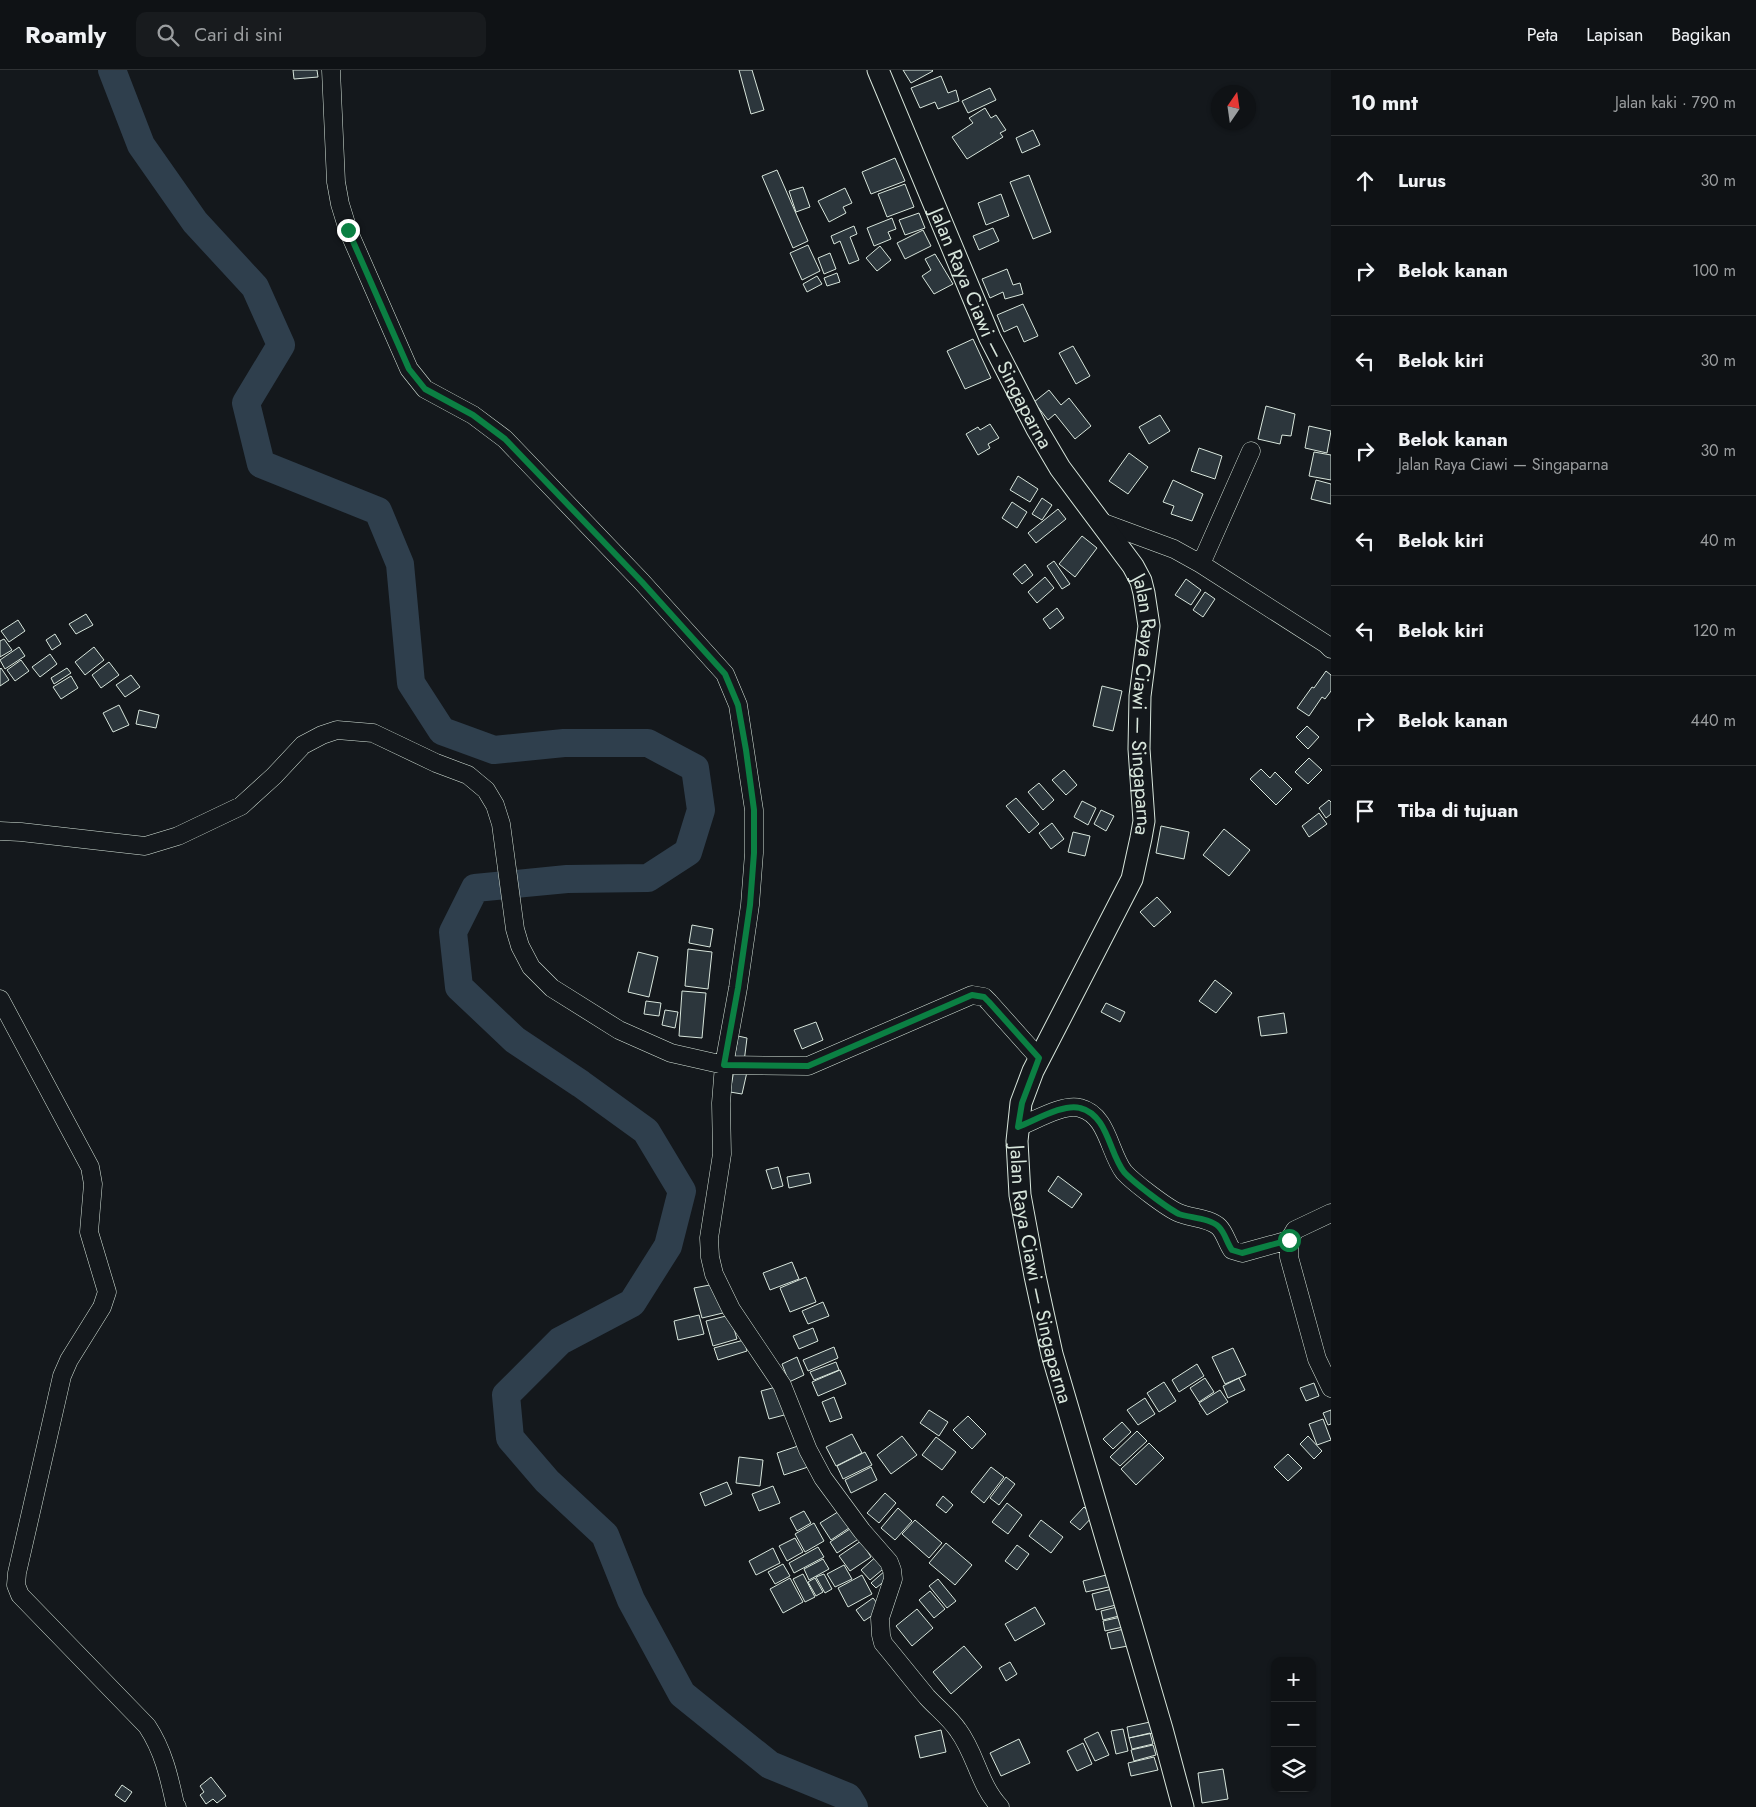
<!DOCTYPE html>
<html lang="id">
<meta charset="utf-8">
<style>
:root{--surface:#0f1215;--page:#181b1e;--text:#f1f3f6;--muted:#9b9ea0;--line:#2f3234}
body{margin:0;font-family:Jost,sans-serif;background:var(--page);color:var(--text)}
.controls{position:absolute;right:15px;bottom:15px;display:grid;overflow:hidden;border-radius:10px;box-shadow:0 1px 4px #0004}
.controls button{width:45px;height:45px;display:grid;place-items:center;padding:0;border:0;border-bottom:1px solid var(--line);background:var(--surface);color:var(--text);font:25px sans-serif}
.compass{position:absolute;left:1211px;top:15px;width:45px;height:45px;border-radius:50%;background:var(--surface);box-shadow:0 1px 4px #0004;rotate:13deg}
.stop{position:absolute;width:15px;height:15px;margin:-11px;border:4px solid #0b8043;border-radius:50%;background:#fff}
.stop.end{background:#0b8043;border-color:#fff;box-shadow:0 1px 5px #0008}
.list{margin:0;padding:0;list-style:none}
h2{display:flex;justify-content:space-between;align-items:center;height:65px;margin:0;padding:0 20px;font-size:21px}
h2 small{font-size:16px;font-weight:400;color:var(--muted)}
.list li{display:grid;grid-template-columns:32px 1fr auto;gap:15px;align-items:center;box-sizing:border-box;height:90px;padding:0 20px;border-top:1px solid var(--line)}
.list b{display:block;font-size:19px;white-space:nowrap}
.list p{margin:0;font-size:16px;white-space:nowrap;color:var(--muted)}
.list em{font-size:16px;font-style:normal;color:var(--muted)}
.icon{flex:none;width:28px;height:28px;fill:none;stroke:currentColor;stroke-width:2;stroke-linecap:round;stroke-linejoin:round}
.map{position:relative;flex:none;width:1331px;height:1737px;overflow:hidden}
header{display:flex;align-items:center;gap:30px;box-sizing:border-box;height:70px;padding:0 25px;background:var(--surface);border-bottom:1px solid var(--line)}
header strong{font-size:24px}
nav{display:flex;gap:28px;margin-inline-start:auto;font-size:18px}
.search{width:350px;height:45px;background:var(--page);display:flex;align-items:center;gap:12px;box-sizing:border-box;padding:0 18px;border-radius:10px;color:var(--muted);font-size:19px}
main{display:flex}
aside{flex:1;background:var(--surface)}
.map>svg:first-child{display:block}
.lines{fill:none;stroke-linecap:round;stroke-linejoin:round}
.river{stroke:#2f3f4d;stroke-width:28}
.building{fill:#2c363c;stroke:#d8e6dc}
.minor-casing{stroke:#d8e6dc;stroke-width:19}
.major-casing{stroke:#d8e6dc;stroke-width:23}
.minor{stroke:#14181c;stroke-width:18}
.major{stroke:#14181c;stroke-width:21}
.route{stroke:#0b8043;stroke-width:6}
.labels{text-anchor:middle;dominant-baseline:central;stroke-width:4;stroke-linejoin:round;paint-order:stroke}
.street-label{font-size:20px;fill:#d8e6dc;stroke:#14181c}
</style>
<header>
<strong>Roamly</strong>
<div class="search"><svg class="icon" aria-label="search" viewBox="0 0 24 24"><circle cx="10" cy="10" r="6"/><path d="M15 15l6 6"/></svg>Cari di sini</div>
<nav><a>Peta</a><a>Lapisan</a><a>Bagikan</a></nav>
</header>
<main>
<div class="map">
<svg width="1331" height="1737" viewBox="0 0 1331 1737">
<rect width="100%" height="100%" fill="#14181c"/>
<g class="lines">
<!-- river -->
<path class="river" d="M112 0 141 75 195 152 255 217 281 275 246 333 261 394 378 441 400 494 411 613 442 661 494 680 564 673H648L695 698 701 740 688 782 648 808 567 809 475 818 453 862 459 917 515 970 581 1014 646 1061 682 1121 668 1176 632 1233 560 1271 506 1325 510 1368 547 1411 605 1465 631 1530 682 1624 770 1695 848 1727 854 1737"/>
</g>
<!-- building -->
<path class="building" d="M293 0H317L318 7 294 9Z
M739 0H752L764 40 751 44Z
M903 0H932L933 1 911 13Z
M941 6 948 23 956 20 959 31 938 39 935 32 920 38 911 18Z
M990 18 996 30 968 43 962 31Z
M985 38 991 48 996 45 1006 60 1000 63 1003 67 967 89 952 67 973 53 969 48Z
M1033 60 1040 75 1022 83 1016 68Z
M895 88 905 111 871 124 862 102Z
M777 100 808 171 793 178 762 106Z
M1029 105 1051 162 1033 169 1010 112Z
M905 114 914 137 887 147 878 124Z
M803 117 810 137 796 142 789 121Z
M845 118 852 133 843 137 846 143 829 152 818 131Z
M1001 124 1009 146 986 155 978 133Z
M919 143 925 158 905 165 899 150Z
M892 148 896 159 888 162 891 169 874 176 867 158Z
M854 156 857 164 850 167 859 190 849 194 840 171 834 174 831 166Z
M993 158 999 171 979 180 973 166Z
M923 160 931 176 905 189 897 173Z
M808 175 820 201 802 210 790 183Z
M880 176 891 190 877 201 866 188Z
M830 183 836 199 824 204 818 188Z
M935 184 953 214 934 224 922 206 931 200 925 189Z
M1007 199 1013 215 1020 213 1023 224 1005 229 1003 222 990 228 982 209Z
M837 203 840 212 827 216 824 208Z
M817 206 822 214 807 222 803 214Z
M1023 234 1038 266 1024 272 1017 256 1004 262 997 245Z
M973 269 991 308 965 319 947 281Z
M1073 276 1090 306 1076 314 1059 283Z
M1049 320 1061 335 1069 328 1091 356 1075 369 1055 344 1048 350 1034 332Z
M1266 336 1295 344 1291 366 1282 365 1280 374 1258 369Z
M1160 345 1170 361 1149 374 1139 357Z
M990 354 999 368 988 374 990 378 978 385 966 364 978 357 980 360Z
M1309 356 1331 361 1327 383 1305 378Z
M1199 378 1222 386 1215 409 1191 401Z
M1314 382 1331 385V410L1309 406Z
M1129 383 1148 397 1128 424 1109 411Z
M1018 406 1038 419 1030 432 1010 420Z
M1173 410 1203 424 1192 451 1171 444 1174 436 1163 432Z
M1316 410 1331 414V434L1311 429Z
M1042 428 1052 435 1042 450 1032 444Z
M1012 432 1027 442 1017 458 1002 448Z
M1058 439 1066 449 1036 473 1028 463Z
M1082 466 1097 478 1075 507 1059 494Z
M1054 491 1070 514 1062 519 1047 496Z
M1025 494 1033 505 1022 514 1013 504Z
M1045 507 1054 518 1037 533 1028 522Z
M1186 509 1201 520 1191 535 1175 525Z
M1205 522 1215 529 1203 547 1193 540Z
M1057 538 1064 548 1050 559 1043 549Z
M86 544 93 555 76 564 69 554Z
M18 550 25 561 9 572 1 561Z
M55 564 61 574 52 580 46 570Z
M4 569 12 580 0 587V571Z
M19 577 25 586 5 599 0 590Z
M94 577 104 590 85 605 75 592Z
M50 584 57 594 40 607 32 597Z
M21 590 29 601 15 611 7 600Z
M109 592 119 605 101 618 92 605Z
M1 598 9 610 0 616V599Z
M67 598 71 603 54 614 51 608Z
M1326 601 1331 605V621L1325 629 1322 627 1309 646 1297 638 1312 617 1314 618Z
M131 605 140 617 125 627 116 615Z
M71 606 78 618 61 629 53 617Z
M1102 616 1122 621 1113 661 1093 656Z
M119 635 129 655 113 662 103 643Z
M139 640 159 645 156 658 136 654Z
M1307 656 1319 667 1308 679 1296 667Z
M1309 688 1322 700 1308 714 1295 702Z
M1261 699 1270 708 1275 702 1292 719 1276 735 1250 709Z
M1064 700 1077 715 1066 725 1052 710Z
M1039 713 1054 730 1043 740 1028 722Z
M1016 728 1039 754 1029 763 1006 736Z
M1329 730 1331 732V744L1326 748 1319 738Z
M1082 731 1096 738 1088 755 1074 747Z
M1101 740 1114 746 1106 761 1094 754Z
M1319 743 1327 754 1309 767 1302 756Z
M1052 753 1064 769 1051 779 1039 763Z
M1161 756 1189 762 1184 789 1156 783Z
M1224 759 1250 780 1229 806 1203 785Z
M1073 762 1090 766 1085 786 1068 782Z
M1157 827 1171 842 1154 857 1140 842Z
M692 855 713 859 710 877 689 873Z
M688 879 712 882 708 919 685 916Z
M638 882 658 887 649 927 628 922Z
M1215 910 1232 923 1216 943 1199 931Z
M682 921 706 923 702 968 679 966Z
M646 931 661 933 659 946 644 944Z
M1106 933 1125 942 1120 952 1101 942Z
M665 940 678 942 675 958 662 955Z
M1284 943 1287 963 1261 966 1258 947Z
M816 952 823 970 802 979 794 960Z
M738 966 747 968 744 992 734 991Z
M734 1000 747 1002 742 1024 730 1022Z
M778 1097 783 1116 772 1119 766 1100Z
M809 1103 811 1113 789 1118 787 1107Z
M1058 1106 1082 1124 1072 1138 1048 1121Z
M792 1192 799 1209 770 1220 763 1203Z
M806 1207 816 1232 790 1242 780 1218Z
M715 1214 723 1243 702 1248 694 1218Z
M823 1232 829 1246 808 1254 802 1241Z
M699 1245 704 1264 678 1270 674 1251Z
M730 1245 737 1269 713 1276 706 1251Z
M813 1258 818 1271 799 1279 793 1266Z
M744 1270 747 1281 718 1290 714 1278Z
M834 1277 838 1288 808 1301 803 1290Z
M1233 1278 1246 1305 1225 1314 1212 1287Z
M797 1287 804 1305 789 1312 782 1294Z
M836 1292 839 1300 814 1310 810 1302Z
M1197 1294 1204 1306 1179 1322 1172 1310Z
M840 1300 846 1314 818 1326 812 1312Z
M1205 1308 1214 1322 1199 1332 1190 1318Z
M1239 1308 1245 1320 1228 1328 1223 1316Z
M1164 1312 1176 1331 1159 1342 1147 1323Z
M1314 1313 1319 1326 1306 1331 1300 1318Z
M780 1316 788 1344 769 1349 761 1321Z
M1220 1320 1228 1332 1207 1345 1199 1333Z
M834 1327 842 1348 830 1352 822 1332Z
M1145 1328 1155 1344 1138 1355 1127 1340Z
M929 1340 948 1352 939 1366 920 1353Z
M1331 1340V1354L1328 1355 1323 1343Z
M968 1346 986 1364 972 1379 953 1360Z
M1323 1349 1331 1370 1317 1375 1309 1354Z
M1122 1352 1131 1362 1113 1379 1103 1369Z
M1137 1361 1147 1371 1120 1396 1110 1387Z
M852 1364 862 1383 836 1396 826 1377Z
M902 1366 917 1385 891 1404 877 1385Z
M1308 1366 1322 1381 1314 1389 1300 1374Z
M936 1367 956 1382 942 1400 922 1385Z
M1149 1373 1164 1388 1136 1415 1121 1399Z
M804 1374 811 1396 784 1405 777 1383Z
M865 1382 872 1395 843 1409 837 1396Z
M1288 1384 1302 1398 1288 1411 1274 1397Z
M739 1387 763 1390 760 1416 736 1413Z
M871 1397 877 1410 851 1423 845 1410Z
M991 1397 1004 1407 984 1433 971 1422Z
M1006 1407 1015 1414 999 1435 990 1428Z
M727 1412 732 1424 705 1436 700 1423Z
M773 1416 780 1433 759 1441 752 1424Z
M885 1423 896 1433 879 1453 867 1443Z
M943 1426 953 1435 946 1443 936 1435Z
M1007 1433 1022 1445 1008 1464 992 1452Z
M1084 1437 1093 1446 1080 1460 1070 1452Z
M898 1438 912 1451 895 1470 881 1458Z
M841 1440 852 1456 831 1470 820 1453Z
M804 1441 811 1453 797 1461 790 1448Z
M915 1450 942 1473 929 1488 902 1464Z
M1041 1450 1063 1467 1051 1483 1029 1466Z
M814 1453 824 1471 805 1482 795 1464Z
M853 1457 860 1468 837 1483 830 1472Z
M795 1468 803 1482 787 1491 779 1476Z
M861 1471 871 1487 850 1501 839 1486Z
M946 1473 972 1495 955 1515 929 1493Z
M1017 1475 1029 1484 1017 1500 1005 1491Z
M818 1477 824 1487 794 1503 789 1493Z
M773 1478 780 1493 756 1505 749 1491Z
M879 1484 888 1495 870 1510 861 1500Z
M823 1489 829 1499 809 1510 804 1499Z
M783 1494 790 1506 775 1514 768 1502Z
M844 1495 852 1509 835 1517 827 1504Z
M886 1500 891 1506 876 1518 871 1513Z
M803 1504 815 1527 805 1532 793 1509Z
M824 1504 832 1519 825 1523 816 1507Z
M1110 1504 1113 1516 1086 1522 1083 1511Z
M862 1505 872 1524 848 1537 838 1518Z
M790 1508 803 1532 783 1543 770 1519Z
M815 1508 823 1522 816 1526 808 1512Z
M938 1509 956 1531 947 1538 929 1516Z
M1112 1519 1116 1535 1096 1540 1092 1524Z
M930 1521 945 1539 934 1548 919 1530Z
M873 1528 882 1539 864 1551 856 1540Z
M1035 1537 1045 1554 1015 1571 1005 1554Z
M1117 1537 1119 1546 1103 1550 1101 1541Z
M917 1539 933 1558 912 1576 896 1556Z
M1121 1547 1123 1557 1105 1561 1103 1551Z
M1124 1559 1128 1576 1111 1579 1107 1563Z
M964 1576 982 1597 951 1624 933 1602Z
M1010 1592 1017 1604 1006 1611 999 1598Z
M1150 1652 1153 1663 1129 1668 1127 1657Z
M1123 1659 1128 1681 1116 1684 1111 1661Z
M941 1660 946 1682 920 1688 915 1666Z
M1098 1662 1109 1685 1095 1691 1084 1669Z
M1150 1663 1153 1674 1132 1679 1129 1668Z
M1019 1669 1030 1693 1001 1706 990 1683Z
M1083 1673 1092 1694 1077 1701 1067 1681Z
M1153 1675 1156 1685 1134 1691 1131 1680Z
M1154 1687 1158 1700 1131 1706 1128 1693Z
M1223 1699 1228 1729 1202 1733 1198 1703Z
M211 1707 226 1726 217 1733 213 1729 206 1734 200 1725 204 1722 200 1716Z
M122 1715 132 1722 125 1732 115 1725Z"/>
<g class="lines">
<!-- minor casing -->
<g class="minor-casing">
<path id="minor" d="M331 0 336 112 340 134 348 160 409 299 425 319 473 345 505 369 642 512 725 604 738 635 754 740V783L750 835 738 918 724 995 721 1033 722 1084 709 1168 710 1187 714 1204 731 1239 782 1315 808 1380 823 1408 862 1461 889 1492 892 1500 893 1509 880 1548 881 1565 883 1573C898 1591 912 1609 927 1627 937 1638 949 1647 958 1660 976 1684 979 1715 1000 1737
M1101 452 1174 479 1201 494 1326 574 1331 579
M1201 494 1251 381
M0 761 21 762 145 776 178 766 241 736 274 706 303 675 322 665 337 660 373 663 436 693 468 705 486 720 495 735 501 754 515 859 520 876 531 897 552 918 619 960 671 983 724 995 808 996 972 925 984 927 989 932 1039 988
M0 929 90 1097 93 1114 89 1162 107 1222 102 1237 69 1290 62 1306 17 1503 16 1515 20 1525 147 1656C163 1680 169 1706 175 1734L177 1737
M1018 1057C1034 1051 1064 1033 1080 1038 1108 1045 1109 1083 1124 1102 1133 1112 1167 1138 1179 1143 1191 1148 1210 1148 1219 1157 1225 1163 1227 1173 1232 1180L1242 1183 1289 1170
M1331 1143 1295 1160 1289 1170V1187L1317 1289 1331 1318"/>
</g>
<!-- major casing -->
<g class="major-casing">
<g id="major">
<path id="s1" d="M878 0 990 268 1037 359 1060 398 1133 496 1141 511 1144 523 1149 556 1140 626 1139 679 1144 751 1141 768 1132 809 1033 1001 1021 1033 1017 1071 1020 1125 1035 1206 1052 1284 1162 1659 1183 1737"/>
</g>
</g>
<!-- minor -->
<use href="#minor" class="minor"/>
<!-- major -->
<use href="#major" class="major"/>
</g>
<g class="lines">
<!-- route -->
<path class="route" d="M348 160 409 299 425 319 473 345 505 369 642 512 725 604 738 635 746 680 754 740V783L750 835 738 918 724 995 808 996 972 925 984 927 989 932 1039 988 1022 1033 1018 1057C1034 1051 1064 1033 1080 1038 1108 1045 1109 1083 1124 1102 1133 1112 1167 1138 1179 1144 1191 1148 1210 1148 1219 1157 1225 1163 1227 1173 1232 1180L1242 1183 1289 1170"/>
</g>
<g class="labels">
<!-- street labels -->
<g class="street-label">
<text stroke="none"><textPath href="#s1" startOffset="282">Jalan Raya Ciawi — Singaparna</textPath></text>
<text stroke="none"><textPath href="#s1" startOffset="702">Jalan Raya Ciawi — Singaparna</textPath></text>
<text stroke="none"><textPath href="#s1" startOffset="1302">Jalan Raya Ciawi — Singaparna</textPath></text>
</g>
</g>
</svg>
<div class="controls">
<button>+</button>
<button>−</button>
<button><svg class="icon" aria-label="layers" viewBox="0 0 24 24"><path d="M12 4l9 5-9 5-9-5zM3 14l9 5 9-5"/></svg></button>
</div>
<svg class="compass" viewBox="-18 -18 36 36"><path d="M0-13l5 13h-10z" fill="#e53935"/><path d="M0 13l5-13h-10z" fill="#9b9ea0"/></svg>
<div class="stop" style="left:1289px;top:1170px"></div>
<div class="stop end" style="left:348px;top:160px"></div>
</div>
<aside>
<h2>10 mnt<small>Jalan kaki · 790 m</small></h2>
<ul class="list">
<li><svg class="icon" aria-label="ahead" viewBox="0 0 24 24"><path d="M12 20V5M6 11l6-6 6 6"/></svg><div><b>Lurus</b></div><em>30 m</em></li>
<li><svg class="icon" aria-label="right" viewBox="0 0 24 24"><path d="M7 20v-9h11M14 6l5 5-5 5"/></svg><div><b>Belok kanan</b></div><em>100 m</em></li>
<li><svg class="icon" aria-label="left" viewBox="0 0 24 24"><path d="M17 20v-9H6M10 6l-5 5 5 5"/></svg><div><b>Belok kiri</b></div><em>30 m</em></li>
<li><svg class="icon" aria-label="right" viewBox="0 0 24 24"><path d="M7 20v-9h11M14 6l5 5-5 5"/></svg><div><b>Belok kanan</b><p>Jalan Raya Ciawi — Singaparna</p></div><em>30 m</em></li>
<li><svg class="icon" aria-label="left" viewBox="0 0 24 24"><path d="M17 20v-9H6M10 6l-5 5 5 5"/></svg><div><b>Belok kiri</b></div><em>40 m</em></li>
<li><svg class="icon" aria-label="left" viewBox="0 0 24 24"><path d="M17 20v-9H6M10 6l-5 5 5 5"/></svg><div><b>Belok kiri</b></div><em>120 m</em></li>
<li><svg class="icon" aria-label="right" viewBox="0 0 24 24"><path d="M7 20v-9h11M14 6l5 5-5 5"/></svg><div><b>Belok kanan</b></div><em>440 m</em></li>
<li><svg class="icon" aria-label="arrive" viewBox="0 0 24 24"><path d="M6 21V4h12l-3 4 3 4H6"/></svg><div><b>Tiba di tujuan</b></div></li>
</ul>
</aside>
</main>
